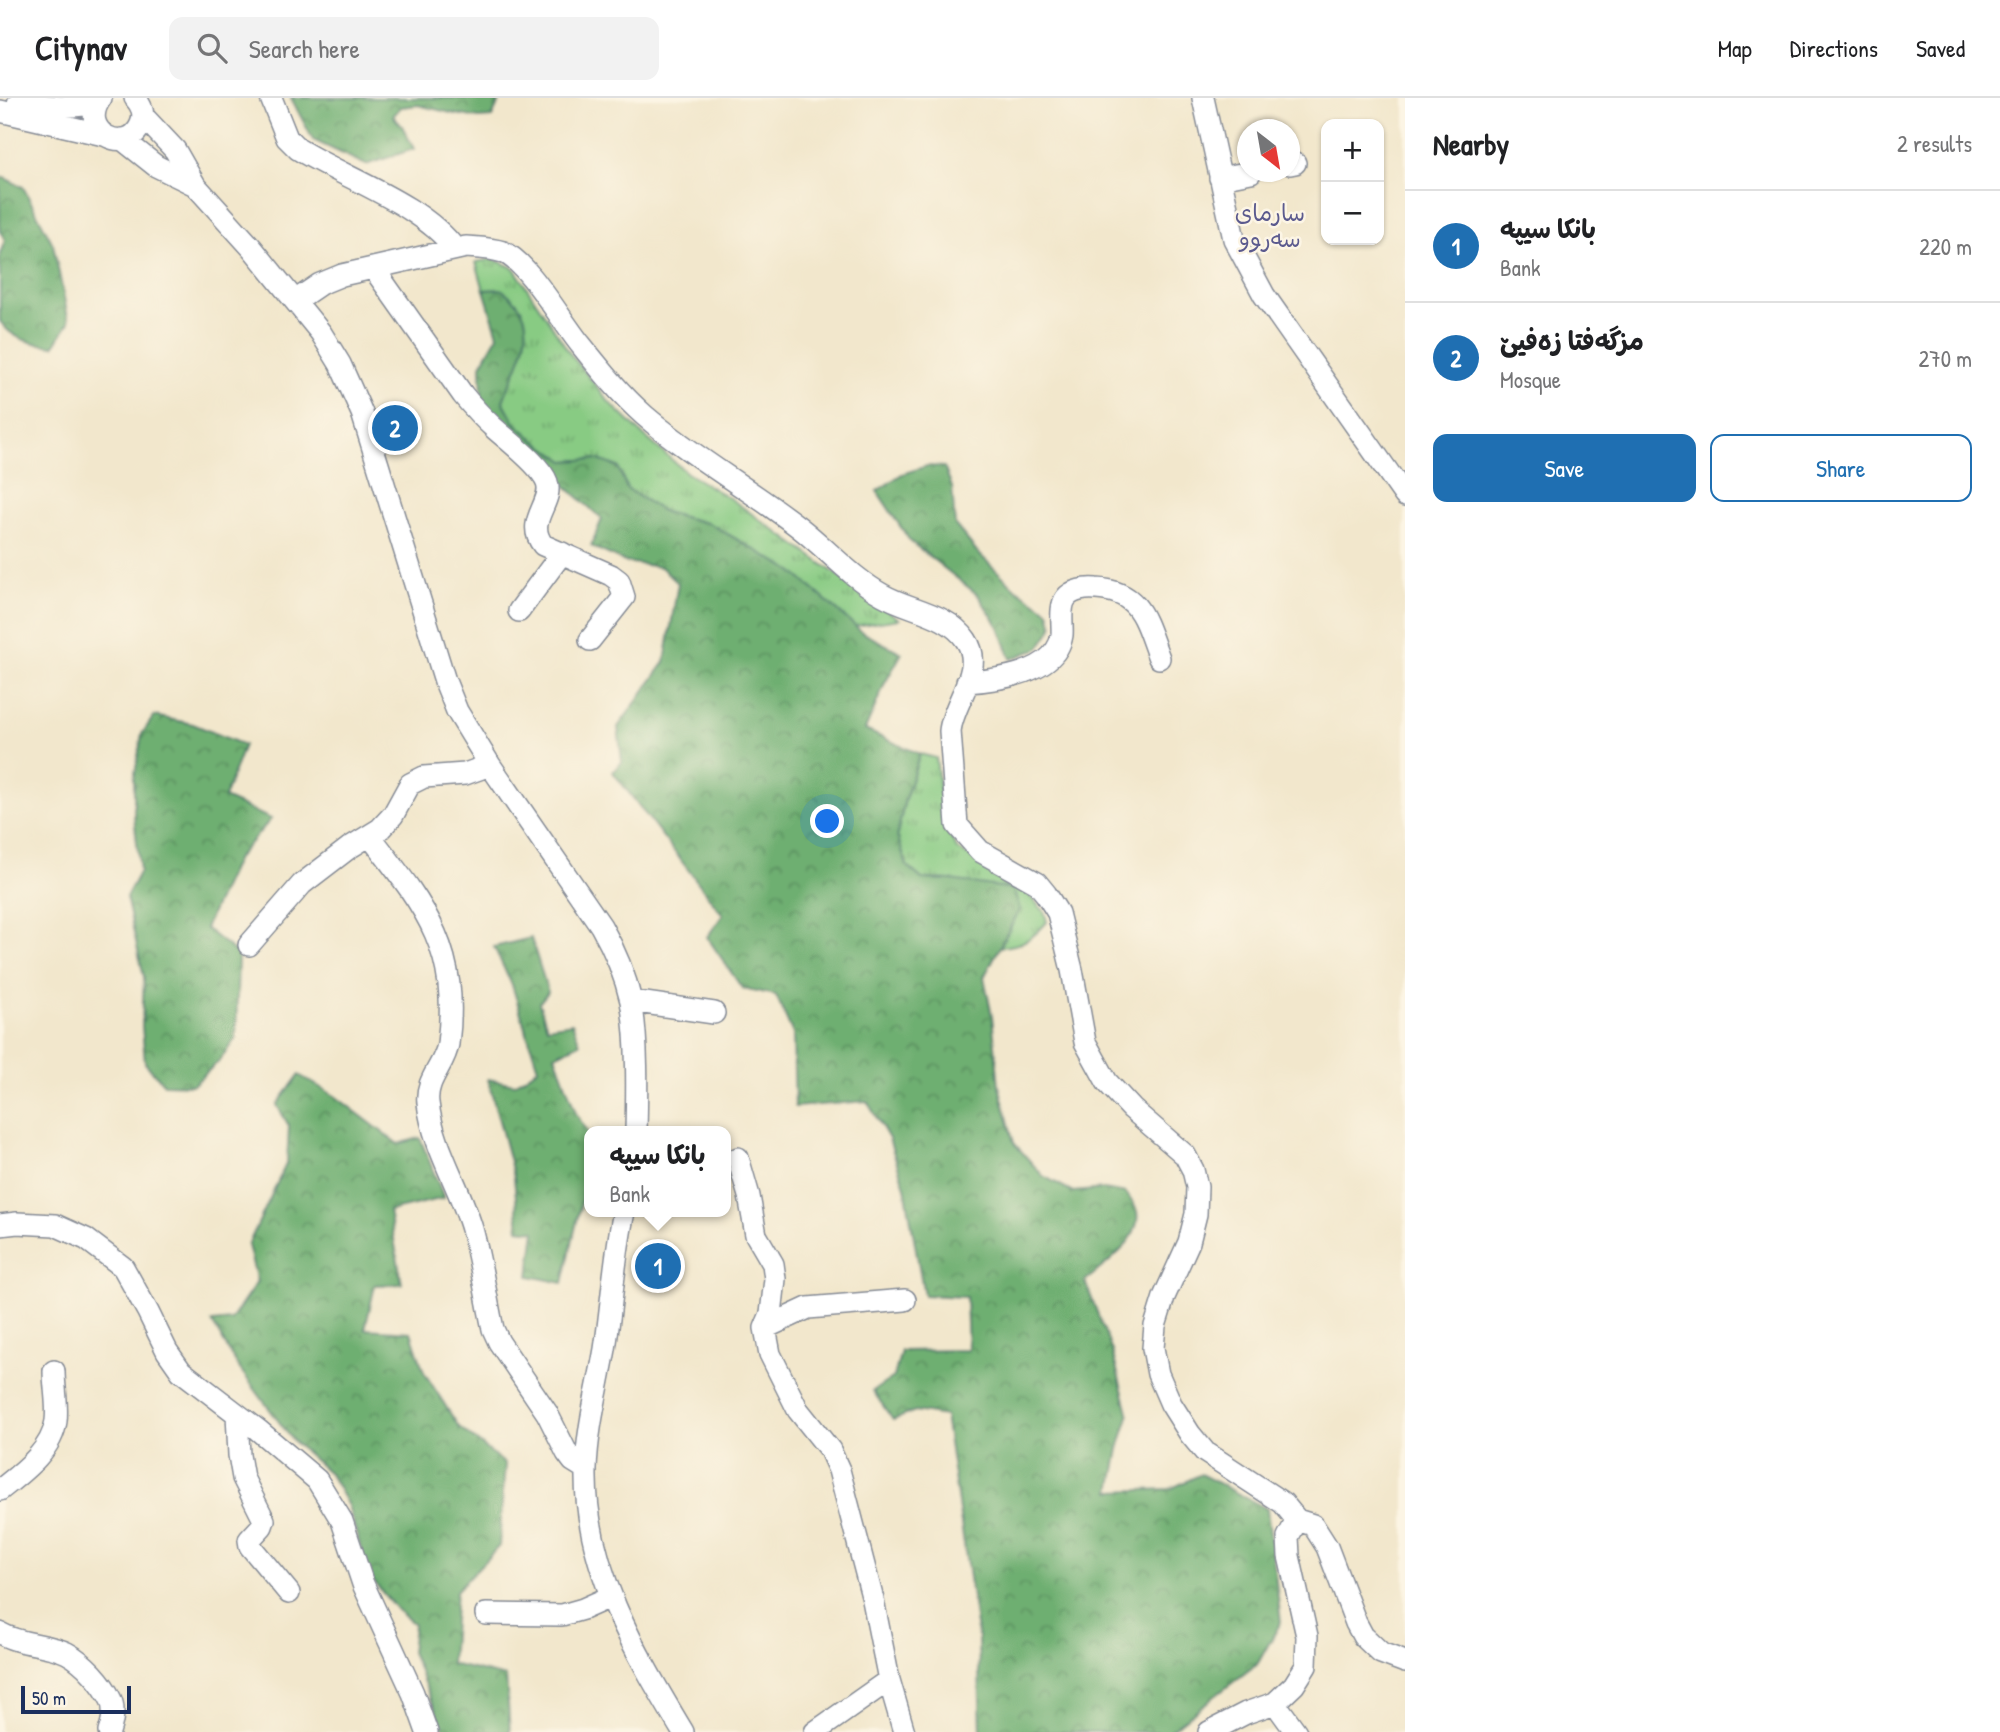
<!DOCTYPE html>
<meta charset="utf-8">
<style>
:root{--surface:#fff;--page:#f2f2f2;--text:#202124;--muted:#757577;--line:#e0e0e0;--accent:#1f6fb2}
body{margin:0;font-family:"Patrick Hand","Playpen Sans Arabic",sans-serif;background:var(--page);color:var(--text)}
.controls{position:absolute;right:21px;top:21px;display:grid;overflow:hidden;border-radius:14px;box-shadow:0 2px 5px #0004}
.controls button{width:63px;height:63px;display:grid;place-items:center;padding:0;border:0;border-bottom:2px solid var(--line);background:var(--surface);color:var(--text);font:35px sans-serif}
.compass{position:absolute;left:1237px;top:21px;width:63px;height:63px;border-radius:50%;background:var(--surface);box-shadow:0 2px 5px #0004;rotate:149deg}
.scale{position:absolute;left:21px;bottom:18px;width:110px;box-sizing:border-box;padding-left:7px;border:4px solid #1b2f5e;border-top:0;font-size:19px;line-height:24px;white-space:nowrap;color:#1b2f5e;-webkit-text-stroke:5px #fcf5e5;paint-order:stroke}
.you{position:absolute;left:828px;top:724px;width:24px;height:24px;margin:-18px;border:5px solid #fff;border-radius:50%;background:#1a73e8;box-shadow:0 0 0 10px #1a73e833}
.badge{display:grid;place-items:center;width:46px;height:46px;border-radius:50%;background:var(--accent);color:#fff;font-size:23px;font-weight:700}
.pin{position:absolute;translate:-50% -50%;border:4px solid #fff;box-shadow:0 2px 7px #0006}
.popup{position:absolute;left:584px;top:1028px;width:147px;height:91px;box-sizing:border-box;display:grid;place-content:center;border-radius:14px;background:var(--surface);filter:drop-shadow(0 2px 5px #0005);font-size:23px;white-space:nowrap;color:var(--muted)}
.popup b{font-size:26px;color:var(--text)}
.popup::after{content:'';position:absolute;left:50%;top:100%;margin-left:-14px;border:14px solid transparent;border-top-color:var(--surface)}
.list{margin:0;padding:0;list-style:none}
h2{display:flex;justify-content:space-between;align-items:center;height:91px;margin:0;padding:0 28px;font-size:30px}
h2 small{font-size:23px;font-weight:400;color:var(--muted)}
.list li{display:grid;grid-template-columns:46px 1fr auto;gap:21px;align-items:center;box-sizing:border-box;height:112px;padding:0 28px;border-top:2px solid var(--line)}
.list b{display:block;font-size:26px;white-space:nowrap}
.list p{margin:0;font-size:23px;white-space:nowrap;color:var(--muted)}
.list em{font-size:23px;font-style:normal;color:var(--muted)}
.actions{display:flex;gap:14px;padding:21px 28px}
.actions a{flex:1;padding:16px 0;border:2px solid var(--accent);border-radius:14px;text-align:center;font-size:24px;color:var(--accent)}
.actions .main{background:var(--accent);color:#fff}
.icon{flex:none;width:38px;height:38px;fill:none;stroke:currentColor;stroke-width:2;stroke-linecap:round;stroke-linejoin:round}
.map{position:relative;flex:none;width:1405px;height:1634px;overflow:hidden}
header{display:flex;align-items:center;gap:42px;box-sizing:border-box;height:98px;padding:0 35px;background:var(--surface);border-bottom:2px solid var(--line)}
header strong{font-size:33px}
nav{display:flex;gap:38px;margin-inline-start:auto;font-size:24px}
.search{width:490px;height:63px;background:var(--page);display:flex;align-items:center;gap:18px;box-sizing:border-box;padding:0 24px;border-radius:14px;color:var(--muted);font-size:26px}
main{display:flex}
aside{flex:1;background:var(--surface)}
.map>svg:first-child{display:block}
.grass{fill:url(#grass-tufts);stroke:#527d70;stroke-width:2}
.forest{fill:url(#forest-crowns);stroke:#446f68;stroke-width:2}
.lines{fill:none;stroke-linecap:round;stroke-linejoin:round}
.minor-casing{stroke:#868b95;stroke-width:24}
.minor{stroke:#fff;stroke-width:21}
.labels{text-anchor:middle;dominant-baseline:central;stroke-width:5;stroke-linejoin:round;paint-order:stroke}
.neighbourhood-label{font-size:23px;fill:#5b5a8e;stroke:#fcf5e5}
</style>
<header>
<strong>Citynav</strong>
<div class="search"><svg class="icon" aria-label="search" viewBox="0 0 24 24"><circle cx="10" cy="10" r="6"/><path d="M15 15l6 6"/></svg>Search here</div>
<nav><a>Map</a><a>Directions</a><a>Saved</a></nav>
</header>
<main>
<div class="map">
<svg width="1405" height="1634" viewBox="0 0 1405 1634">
<defs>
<pattern id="grass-tufts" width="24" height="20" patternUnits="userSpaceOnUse" patternTransform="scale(1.75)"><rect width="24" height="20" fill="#88cb83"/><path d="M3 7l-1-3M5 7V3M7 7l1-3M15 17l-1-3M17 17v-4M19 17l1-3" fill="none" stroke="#6ea56e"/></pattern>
<pattern id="forest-crowns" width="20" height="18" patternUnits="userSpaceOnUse" patternTransform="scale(1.75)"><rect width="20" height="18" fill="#6eaf71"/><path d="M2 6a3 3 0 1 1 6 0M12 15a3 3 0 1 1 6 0" fill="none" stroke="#5a8f60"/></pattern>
</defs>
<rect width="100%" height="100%" fill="#fcf5e5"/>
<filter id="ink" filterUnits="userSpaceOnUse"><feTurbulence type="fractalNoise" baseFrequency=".0143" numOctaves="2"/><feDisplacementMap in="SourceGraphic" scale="14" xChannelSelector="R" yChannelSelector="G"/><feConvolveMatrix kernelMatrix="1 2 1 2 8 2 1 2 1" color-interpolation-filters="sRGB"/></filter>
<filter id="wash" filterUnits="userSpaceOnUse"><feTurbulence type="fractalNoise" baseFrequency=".00686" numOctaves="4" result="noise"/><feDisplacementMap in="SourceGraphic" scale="28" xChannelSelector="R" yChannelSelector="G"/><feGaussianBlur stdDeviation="1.57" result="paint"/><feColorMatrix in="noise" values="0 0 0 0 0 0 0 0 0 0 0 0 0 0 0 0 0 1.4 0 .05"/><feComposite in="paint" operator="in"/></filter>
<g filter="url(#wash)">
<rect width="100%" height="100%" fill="#f2e7cc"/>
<!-- grass -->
<path class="grass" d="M493 161 514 170 571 257 609 304 643 337 687 375 731 401 899 521 855 528 792 473 710 426 664 414 627 391 618 369 596 361 565 363 537 344 515 325 503 303C513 275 540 234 518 206 514 200 506 195 501 191L484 192 476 164Z
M920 656 936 660 944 726 957 751 1016 784 1044 813 1047 824C1033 840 1022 848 1000 849L1020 811 951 782 922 781 907 768 897 737 905 701Z"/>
<!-- forest -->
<path class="forest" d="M291 0H501L492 19 479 20 455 16 418 7 401 9 393 18 402 28 414 51 366 67 313 42Z
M0 78 23 89 53 146 69 224 54 248C34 246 12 242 0 223V156L5 142 0 133Z
M501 191C506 195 514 200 518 206 540 234 513 275 503 303L515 325 537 344 565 363 596 361 618 369 627 391 664 414 710 426 792 473 863 535 902 555 885 585 865 632 920 656 905 701 897 737 907 768 922 781 951 782 1013 791 1020 811 984 879 992 918 999 988 1014 1045 1043 1078 1073 1094 1104 1091 1126 1095C1129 1100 1136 1108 1137 1114 1142 1143 1104 1167 1085 1183L1112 1253 1129 1318 1119 1351 1111 1393 1170 1391 1201 1376 1267 1411 1281 1524 1258 1565 1168 1634H981L978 1540 945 1318 915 1313 893 1322 873 1293 894 1279 901 1253 968 1252 966 1199 924 1197 905 1089 889 1041 867 1003 795 1009 793 936 776 897 742 890 707 839 723 817 613 674 622 664 618 629 665 564 678 485 661 469 625 464 591 448 602 421 525 351 482 304 481 267 498 237 484 192Z
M927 368 944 369 952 389 955 427 979 456 1015 490 1049 513 1053 529 1039 550 1011 561 999 529 978 497 910 443 877 393 902 376Z
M154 618 193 626 244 647 224 700 271 721 237 760 205 830 238 856 236 940 219 963 193 987 164 986 145 965 142 928 144 879 126 799 140 773 134 717V681L142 636Z
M531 840 548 894 539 905 547 929 572 925 580 945 555 957 576 1015 590 1039V1065L563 1185 529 1178 535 1133 519 1131 514 1079 488 981 515 986 538 970 512 887 494 849Z
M299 977 335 998 398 1046 420 1040 444 1100 389 1113 402 1186 375 1187 365 1231 411 1234 424 1274 459 1329 505 1366 499 1448 456 1493 451 1566 506 1579 510 1634H445L411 1554 414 1526 397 1512 369 1478 348 1408 330 1376 294 1344 237 1267 212 1224 231 1222 257 1184 248 1147 287 1064 289 1028 277 1007Z"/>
</g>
<g filter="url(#ink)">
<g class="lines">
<!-- minor casing -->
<g class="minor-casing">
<path id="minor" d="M101 0C76 34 128 59 141 26 145 16 142 8 135 0
M271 0 287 40 298 51C346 81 422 106 455 151
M1203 0 1234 141 1264 197 1405 398
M18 5 60 9 97 6 96 0
M0 13 104 37
M143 18 175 52 195 87 252 150 295 203 321 235 340 266 362 315 445 583 457 613 490 667 601 828C614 851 625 877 631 903 638 941 637 994 636 1033
M122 41 156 68 195 87
M1290 66 1295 65
M1220 80 1251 74
M374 171 463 297C472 308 482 319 493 329 507 342 541 367 547 384 554 405 524 423 543 447L611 477 619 483 624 499 590 542
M295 203 320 186 342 177 466 149C479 150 491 150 503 154 528 164 562 224 581 247 601 272 621 297 645 318 694 360 750 391 800 430 828 452 852 480 883 497 909 512 948 515 966 542 986 571 953 603 950 633L957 727 980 753 1037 785 1046 796 1058 815 1072 872 1085 944 1107 984 1132 1011 1185 1057 1193 1072 1197 1089 1196 1116 1189 1144 1164 1199 1155 1228 1153 1250 1158 1276 1171 1306 1190 1336 1205 1354 1283 1405 1297 1422 1313 1427 1327 1449 1356 1525 1363 1538 1381 1555 1405 1564
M519 513 562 455
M967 584C998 582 1056 575 1062 537 1063 527 1059 509 1066 500 1072 492 1086 490 1096 491 1141 493 1145 524 1159 560
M370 738C425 809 460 851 448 946 445 967 425 981 428 1005 433 1049 460 1089 472 1131 481 1164 486 1198 493 1231L499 1244 547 1315 567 1355 573 1363 586 1371
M249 847 302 786 349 750 380 731 393 717 410 686 424 679 465 676 490 667
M631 903 714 915
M738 1060 749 1098 756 1137 773 1166 775 1181 771 1216 765 1230 770 1256 798 1312 830 1352 839 1372 873 1502 889 1582 904 1634
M624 1114C614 1159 612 1206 605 1251 598 1291 587 1331 586 1372 584 1468 635 1554 683 1634
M0 1127 17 1125 55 1127 86 1141 123 1169 148 1214 167 1253 181 1273 258 1332 317 1382 342 1423 363 1486 413 1595 427 1634
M765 1230 808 1210 905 1202
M237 1316 239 1357 243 1380 264 1422 262 1428 249 1442 250 1448 289 1495
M0 1392C21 1375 52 1353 56 1323 58 1307 54 1289 54 1273
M486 1516 562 1517 583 1511 610 1499
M0 1535C20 1547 46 1545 67 1555 84 1564 103 1585 111 1602 115 1611 112 1625 109 1634
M1275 1605 1296 1634
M815 1634 889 1582
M1209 1634 1246 1615 1275 1605 1294 1587 1306 1568 1307 1538 1289 1458 1288 1439 1297 1422"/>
</g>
<!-- minor -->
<use href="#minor" class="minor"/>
</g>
</g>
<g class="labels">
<!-- neighbourhood labels -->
<g class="neighbourhood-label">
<text x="1270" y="114">سارمای<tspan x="1270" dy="26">سەروو</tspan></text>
</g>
</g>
</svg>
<div class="controls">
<button>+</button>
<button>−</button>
</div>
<svg class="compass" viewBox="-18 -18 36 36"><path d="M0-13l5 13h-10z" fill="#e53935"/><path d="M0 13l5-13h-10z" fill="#757577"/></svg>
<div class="scale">50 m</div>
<div class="you"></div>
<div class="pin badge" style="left:658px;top:1168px">1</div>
<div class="popup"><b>بانکا سیپە</b>Bank</div>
<div class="pin badge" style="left:395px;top:330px">2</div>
</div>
<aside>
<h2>Nearby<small>2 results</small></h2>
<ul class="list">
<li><span class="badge">1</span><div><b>بانکا سیپە</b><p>Bank</p></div><em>220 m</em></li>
<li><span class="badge">2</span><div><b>مزگەفتا زەفیێ</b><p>Mosque</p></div><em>270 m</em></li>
</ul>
<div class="actions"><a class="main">Save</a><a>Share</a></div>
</aside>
</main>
